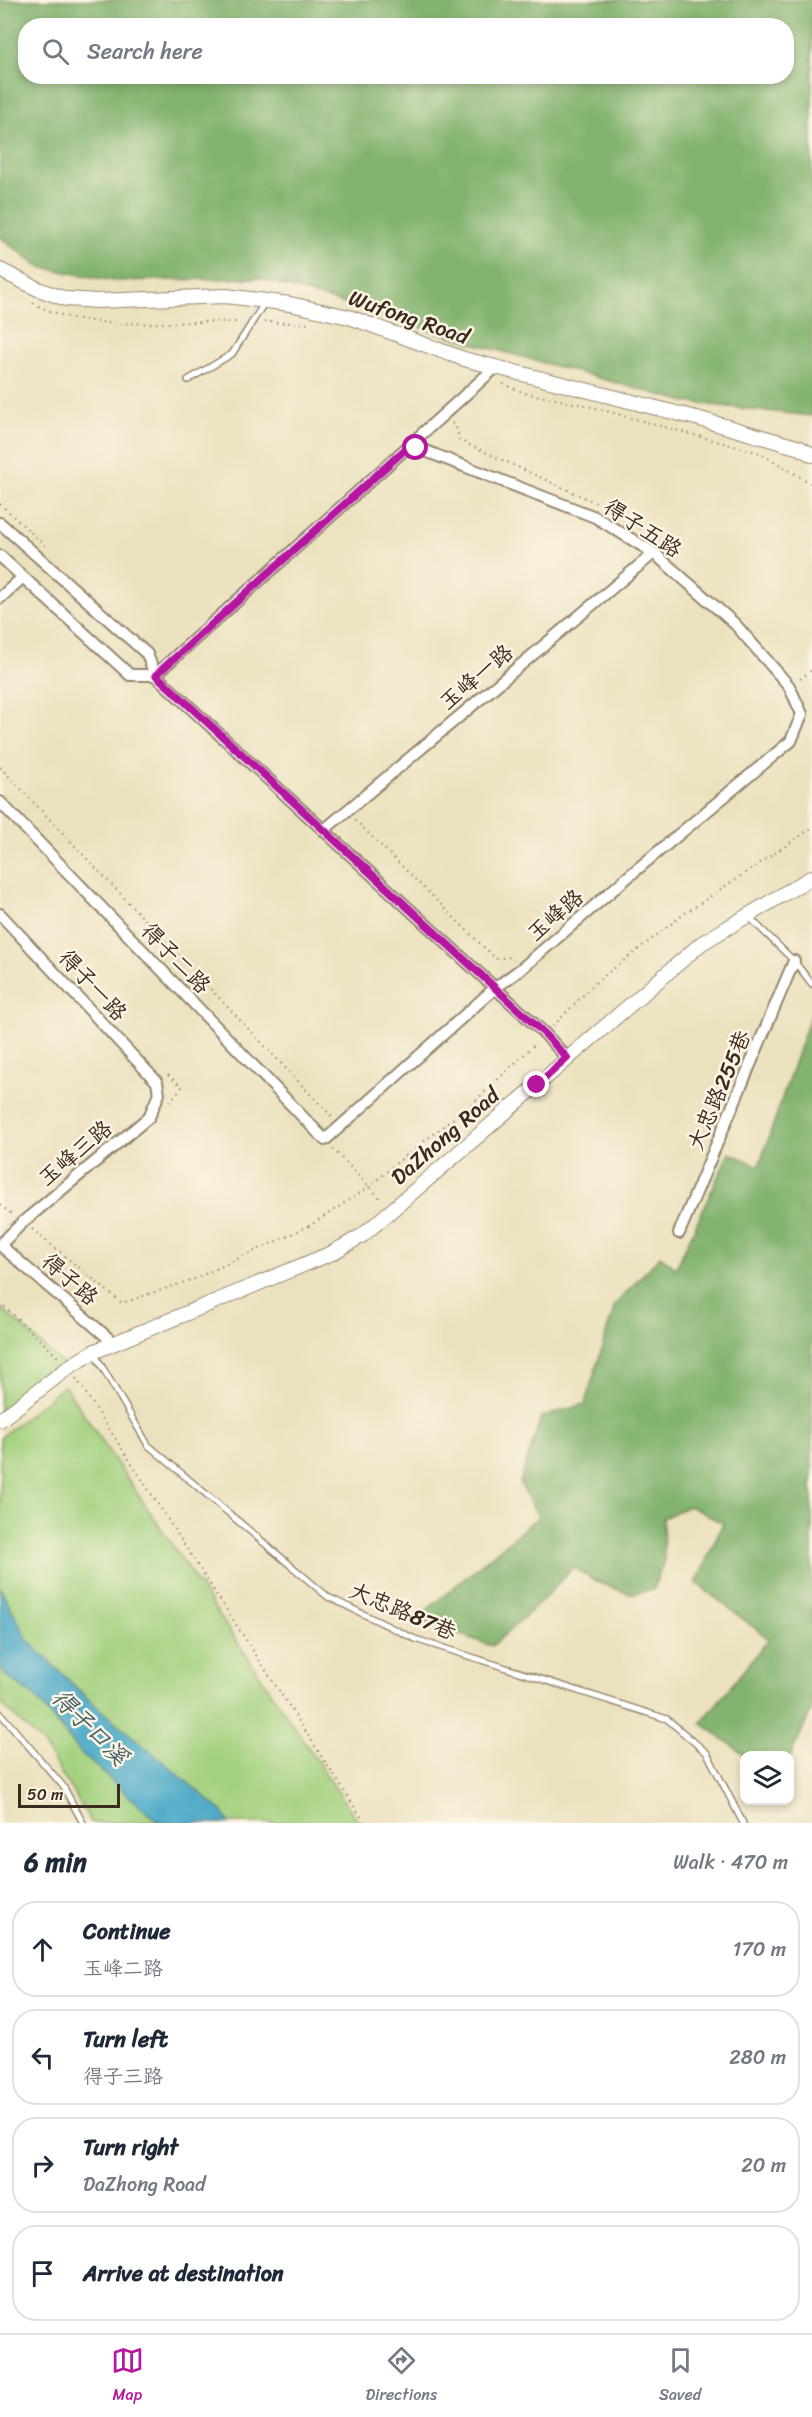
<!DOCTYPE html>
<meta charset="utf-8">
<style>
:root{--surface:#fff;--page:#f6f6f7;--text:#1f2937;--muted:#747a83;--line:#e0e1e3;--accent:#b5179e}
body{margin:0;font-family:Sriracha,"LXGW WenKai TC",sans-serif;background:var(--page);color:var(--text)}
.controls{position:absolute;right:18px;bottom:18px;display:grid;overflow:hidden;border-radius:12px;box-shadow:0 3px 9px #0003}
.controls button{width:54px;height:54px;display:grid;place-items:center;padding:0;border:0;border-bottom:2px solid var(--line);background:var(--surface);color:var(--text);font:30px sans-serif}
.scale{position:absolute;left:18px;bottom:15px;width:102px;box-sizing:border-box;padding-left:6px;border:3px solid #3b2a1e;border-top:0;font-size:16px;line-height:21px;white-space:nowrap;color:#3b2a1e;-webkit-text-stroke:4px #fcf5e5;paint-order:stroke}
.stop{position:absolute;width:18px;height:18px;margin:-14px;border:4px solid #b5179e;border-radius:50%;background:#fff}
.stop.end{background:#b5179e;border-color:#fff;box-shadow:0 2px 6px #0008}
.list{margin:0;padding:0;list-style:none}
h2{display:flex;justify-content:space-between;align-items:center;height:78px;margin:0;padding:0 24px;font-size:26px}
h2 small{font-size:20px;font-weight:400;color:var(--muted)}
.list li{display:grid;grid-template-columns:39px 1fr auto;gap:18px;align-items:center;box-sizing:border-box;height:96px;margin:0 12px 12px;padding:0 12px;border:2px solid var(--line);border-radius:24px}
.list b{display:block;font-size:22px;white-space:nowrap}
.list p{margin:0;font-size:20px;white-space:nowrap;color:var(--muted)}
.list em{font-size:20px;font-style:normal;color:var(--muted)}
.icon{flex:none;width:33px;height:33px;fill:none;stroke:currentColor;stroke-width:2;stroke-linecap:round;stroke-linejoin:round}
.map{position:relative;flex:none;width:812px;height:1823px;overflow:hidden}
.search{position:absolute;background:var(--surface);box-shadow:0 3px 9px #0003;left:18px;right:18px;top:18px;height:66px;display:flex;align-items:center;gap:15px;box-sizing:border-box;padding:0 21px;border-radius:24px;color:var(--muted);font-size:22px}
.sheet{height:510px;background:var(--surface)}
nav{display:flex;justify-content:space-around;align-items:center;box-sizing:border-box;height:84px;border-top:2px solid var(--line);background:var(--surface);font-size:16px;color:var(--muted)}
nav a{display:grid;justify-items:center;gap:3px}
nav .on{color:var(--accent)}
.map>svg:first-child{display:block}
.green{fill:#a4d17f;stroke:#707e4e;stroke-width:1.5}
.forest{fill:#83b36e;stroke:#5f6e46;stroke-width:1.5;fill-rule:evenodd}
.water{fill:#47a8c7;stroke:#416972;stroke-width:1.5}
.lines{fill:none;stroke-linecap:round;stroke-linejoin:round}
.service-casing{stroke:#94866e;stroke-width:8}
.minor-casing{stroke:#94866e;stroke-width:14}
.tertiary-casing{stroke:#94866e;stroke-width:16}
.path{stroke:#94866e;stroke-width:2;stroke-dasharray:1.5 4.5;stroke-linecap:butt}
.service{stroke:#fff;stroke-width:5}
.minor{stroke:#fff;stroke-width:10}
.tertiary{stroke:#fff;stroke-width:14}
.route{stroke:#b5179e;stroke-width:8}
.labels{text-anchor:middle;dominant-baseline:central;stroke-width:5;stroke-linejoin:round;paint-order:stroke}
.street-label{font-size:22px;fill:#3b2a1e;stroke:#fcf5e5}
.water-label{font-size:24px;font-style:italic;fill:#405c62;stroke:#fcf5e5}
</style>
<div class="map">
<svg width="812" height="1823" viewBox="0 0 812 1823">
<rect width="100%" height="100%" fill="#fcf5e5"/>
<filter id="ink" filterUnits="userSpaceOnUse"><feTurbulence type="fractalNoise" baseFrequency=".0167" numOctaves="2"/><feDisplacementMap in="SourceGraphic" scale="12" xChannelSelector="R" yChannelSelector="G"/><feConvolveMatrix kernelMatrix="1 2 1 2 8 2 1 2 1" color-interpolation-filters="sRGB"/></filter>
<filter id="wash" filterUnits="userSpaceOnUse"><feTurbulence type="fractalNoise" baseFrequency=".008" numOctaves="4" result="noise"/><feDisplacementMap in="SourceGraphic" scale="24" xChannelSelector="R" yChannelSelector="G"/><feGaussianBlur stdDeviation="1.35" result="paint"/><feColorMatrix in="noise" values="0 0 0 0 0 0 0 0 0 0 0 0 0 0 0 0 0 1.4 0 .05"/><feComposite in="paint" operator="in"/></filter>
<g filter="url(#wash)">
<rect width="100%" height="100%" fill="#ece1bf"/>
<!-- green -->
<path class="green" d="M0 1307 64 1365 0 1411Z
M64 1386 67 1389 359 1823H229L225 1817 89 1700 29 1642 0 1587V1438Z
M0 1667 5 1675 37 1699 82 1754 159 1823H92L43 1744 0 1702Z"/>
<!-- forest -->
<path class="forest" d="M0 0H812V416L686 402 472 343 260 278 113 281 40 267 0 237ZM26 26H786V76H26Z
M812 1011V1709L790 1757 745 1755 701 1723 769 1639 696 1583 723 1523 689 1506 663 1518 664 1560 654 1589 629 1594 595 1581 573 1567 540 1603 492 1646 416 1619 538 1517 520 1483 541 1417 585 1404 615 1305 660 1256 676 1268 729 1153 759 1166Z"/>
<!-- water -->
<path class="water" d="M0 1587 29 1642 89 1700 223 1812 229 1823H159L82 1754 37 1699 5 1675 0 1667Z"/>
</g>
<g filter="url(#ink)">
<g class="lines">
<!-- service casing -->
<g class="service-casing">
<path id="service" d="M188 380 232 354 265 302
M748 916 794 961 812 984
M94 1353 148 1445 328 1597 415 1639 667 1719 707 1753 743 1823
M0 1713 63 1786 83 1823"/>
</g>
<!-- minor casing -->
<g class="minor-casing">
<path id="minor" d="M0 523 147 654 155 675 545 1034 567 1058
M0 556 130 675H155
M0 598 23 577
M155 675 496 367
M0 802 325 1140 495 988 521 969 629 876 791 741 802 714 789 686 735 624 654 553 595 517 410 445
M324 830 654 553
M0 914 157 1082 159 1094 149 1117 23 1222 0 1245
M679 1233 794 961
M0 1245 114 1343"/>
</g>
<!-- tertiary casing -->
<g class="tertiary-casing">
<path id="tertiary" d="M0 270 38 289 66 299 97 301 226 296 290 304 349 317 464 359 700 419 800 448 812 455
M0 1420 69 1367 93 1352 332 1253 363 1235 702 943 812 877"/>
</g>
<!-- path -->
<path class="path" d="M33 303C81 330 145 323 198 322 212 321 226 322 240 322
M264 322 312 324
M503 384 525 393 584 405 760 453 812 484
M452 423 457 429 459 440 631 519 641 526 640 530
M0 504 47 547
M800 679 812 670
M0 767 332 1117
M355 820 496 959 510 957 513 960
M553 1026 595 983 684 914 812 828
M168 1075 182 1087 170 1101
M333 1149 383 1201
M0 1205 13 1215
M32 1229 122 1303 194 1279 311 1225 369 1187 399 1161 473 1103 536 1043
M0 1302 59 1358
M76 1378 365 1823"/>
<!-- service -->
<use href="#service" class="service"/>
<!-- minor -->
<use href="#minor" class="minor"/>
<!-- tertiary -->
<use href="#tertiary" class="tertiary"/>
</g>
</g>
<g class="lines" filter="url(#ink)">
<!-- route -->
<path class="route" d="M416 448 410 445 156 675 545 1034 567 1058 537 1085"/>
</g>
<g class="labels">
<!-- street labels -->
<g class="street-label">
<text transform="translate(409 317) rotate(19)">Wufong Road</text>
<text transform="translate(643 528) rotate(33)">得子五路</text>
<text transform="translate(476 677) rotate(-40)">玉峰一路</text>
<text transform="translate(555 915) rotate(-41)">玉峰路</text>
<text transform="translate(176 958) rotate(46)">得子二路</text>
<text transform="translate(93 985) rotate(47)">得子一路</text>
<text transform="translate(719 1090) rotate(-67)">大忠路255巷</text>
<text transform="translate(445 1136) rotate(-41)">DaZhong Road</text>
<text transform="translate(75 1153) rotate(-40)">玉峰三路</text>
<text transform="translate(70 1279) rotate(41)">得子路</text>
<text transform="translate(403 1611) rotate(23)">大忠路87巷</text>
</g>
<!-- water labels -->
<g class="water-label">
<text transform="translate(90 1727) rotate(45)">得子口溪</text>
</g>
</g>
</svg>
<div class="controls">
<button><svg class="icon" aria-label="layers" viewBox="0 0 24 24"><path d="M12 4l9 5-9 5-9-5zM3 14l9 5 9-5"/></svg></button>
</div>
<div class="scale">50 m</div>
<div class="stop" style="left:416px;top:448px"></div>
<div class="stop end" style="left:537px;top:1085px"></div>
<div class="search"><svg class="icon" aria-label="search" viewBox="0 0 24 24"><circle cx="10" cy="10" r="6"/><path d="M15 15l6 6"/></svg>Search here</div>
</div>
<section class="sheet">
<h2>6 min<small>Walk · 470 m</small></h2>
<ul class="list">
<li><svg class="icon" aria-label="ahead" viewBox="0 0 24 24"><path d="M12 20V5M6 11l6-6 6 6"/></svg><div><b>Continue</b><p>玉峰二路</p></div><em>170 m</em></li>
<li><svg class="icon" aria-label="left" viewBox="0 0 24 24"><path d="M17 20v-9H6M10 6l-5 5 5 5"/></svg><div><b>Turn left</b><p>得子三路</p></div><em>280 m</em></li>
<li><svg class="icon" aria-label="right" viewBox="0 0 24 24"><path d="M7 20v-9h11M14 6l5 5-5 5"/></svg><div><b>Turn right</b><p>DaZhong Road</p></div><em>20 m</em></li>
<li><svg class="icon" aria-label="arrive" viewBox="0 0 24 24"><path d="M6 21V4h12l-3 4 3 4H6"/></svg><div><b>Arrive at destination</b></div></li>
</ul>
</section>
<nav>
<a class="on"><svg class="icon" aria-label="map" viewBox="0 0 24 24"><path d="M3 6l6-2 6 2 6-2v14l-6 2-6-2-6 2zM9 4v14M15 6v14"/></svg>Map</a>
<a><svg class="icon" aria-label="directions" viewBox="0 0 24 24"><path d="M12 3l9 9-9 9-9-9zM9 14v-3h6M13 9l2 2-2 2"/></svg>Directions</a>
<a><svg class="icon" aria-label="saved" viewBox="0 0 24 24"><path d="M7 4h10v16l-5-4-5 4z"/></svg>Saved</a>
</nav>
